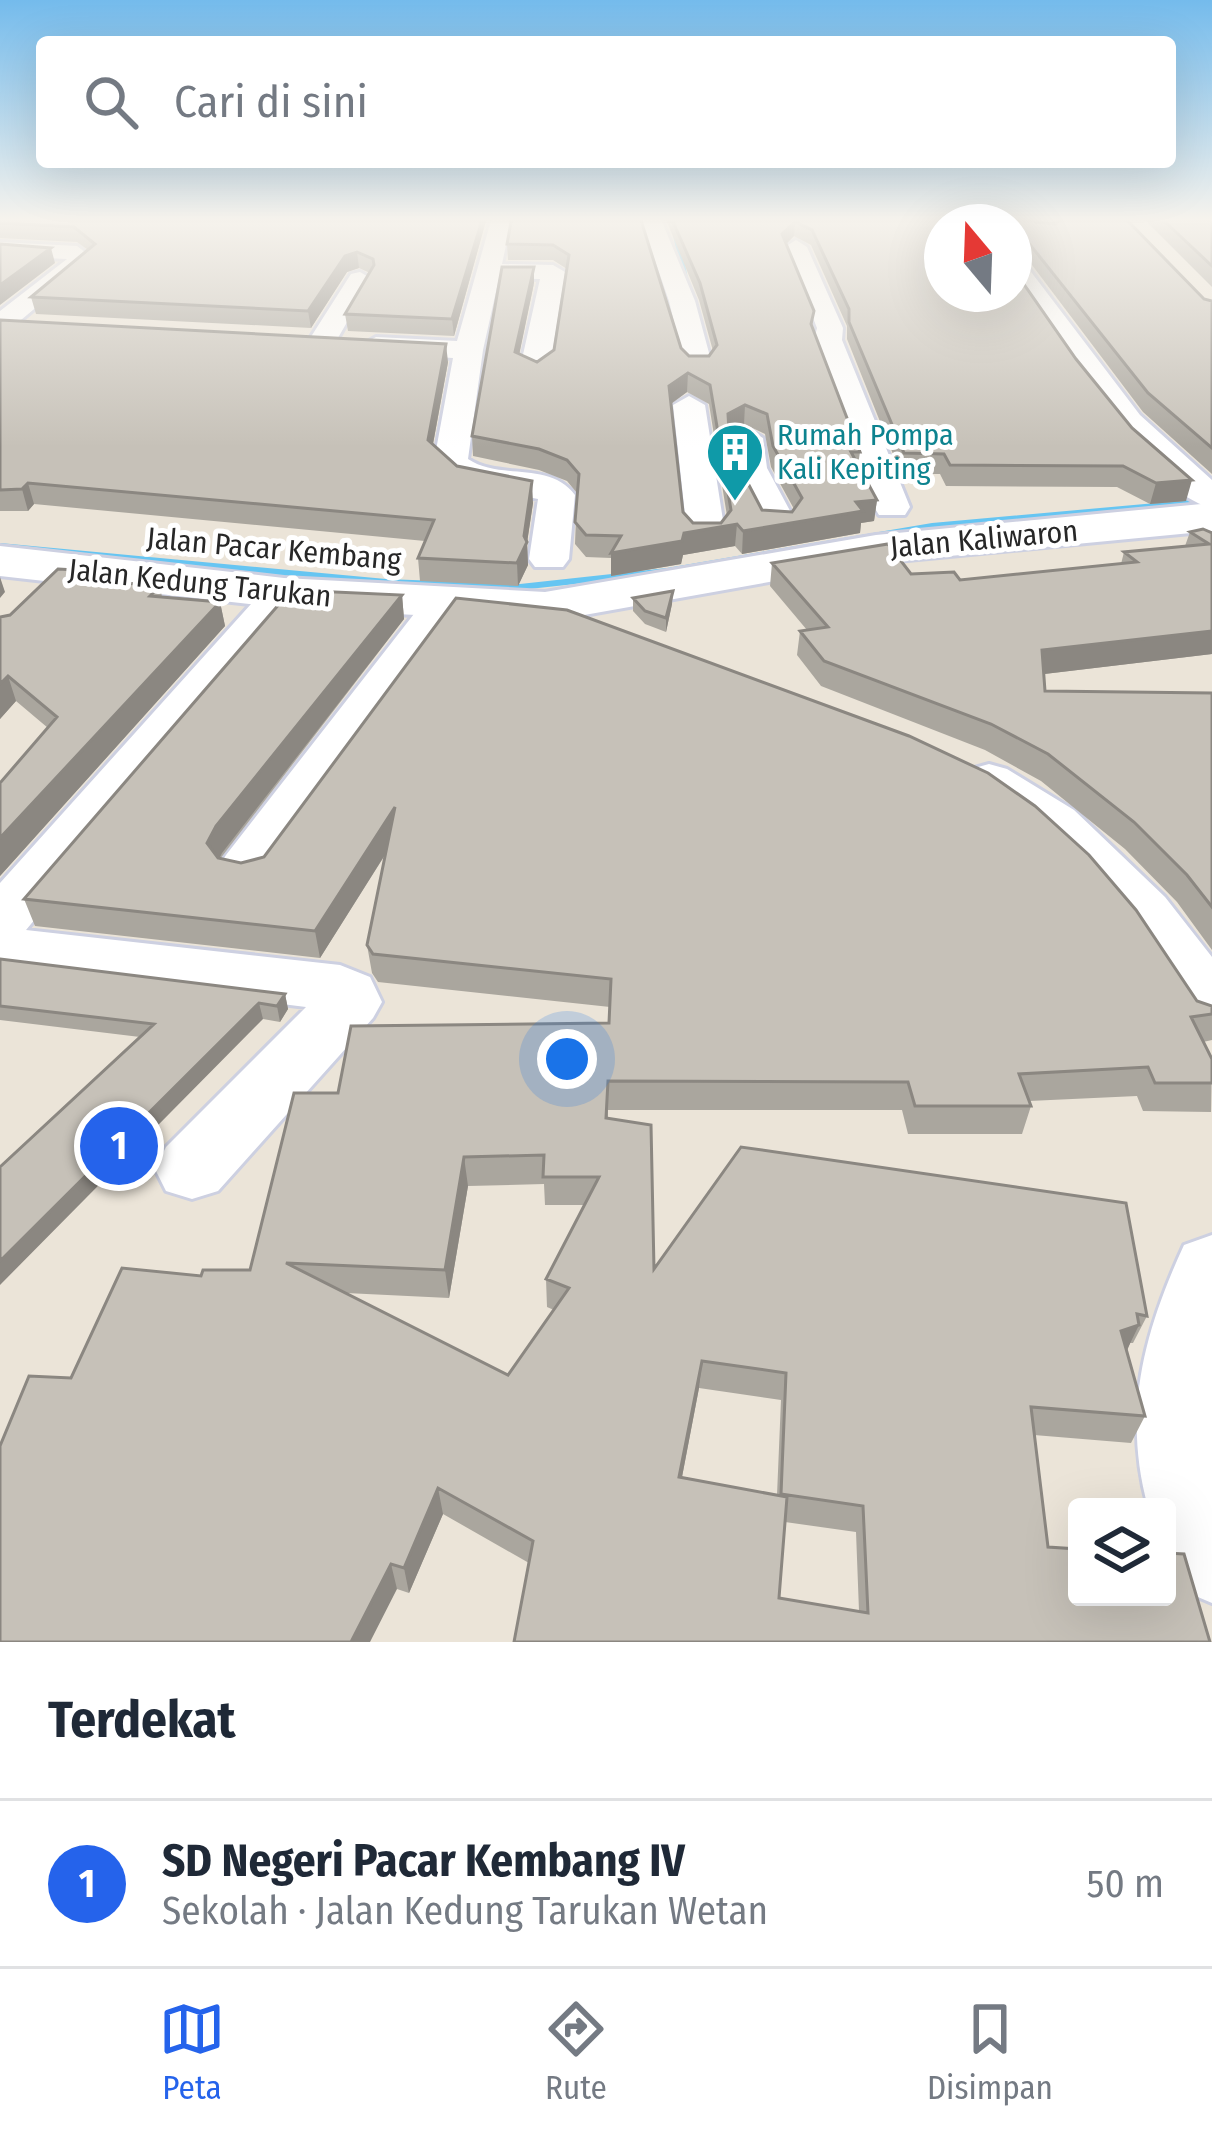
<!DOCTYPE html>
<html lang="id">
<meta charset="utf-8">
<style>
:root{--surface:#fff;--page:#f2f2f3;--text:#1f2937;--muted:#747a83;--line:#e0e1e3;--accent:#2563eb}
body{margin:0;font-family:"Fira Sans Condensed",sans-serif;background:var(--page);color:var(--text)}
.controls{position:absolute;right:36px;bottom:36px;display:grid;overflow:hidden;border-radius:12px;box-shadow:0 12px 48px #0002}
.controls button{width:108px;height:108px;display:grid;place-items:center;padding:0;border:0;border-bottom:3px solid var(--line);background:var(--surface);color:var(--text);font:60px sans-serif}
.compass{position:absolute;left:924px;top:204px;width:108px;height:108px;border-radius:50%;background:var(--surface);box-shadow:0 12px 48px #0002;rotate:341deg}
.you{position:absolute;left:567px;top:1059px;width:42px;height:42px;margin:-30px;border:9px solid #fff;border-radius:50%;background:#1a73e8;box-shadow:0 0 0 18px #1a73e833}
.badge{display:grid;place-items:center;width:78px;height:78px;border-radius:50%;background:var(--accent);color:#fff;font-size:39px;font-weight:700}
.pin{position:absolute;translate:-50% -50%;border:6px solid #fff;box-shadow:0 3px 12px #0006}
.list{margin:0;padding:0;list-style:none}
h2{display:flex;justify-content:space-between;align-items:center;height:156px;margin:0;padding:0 48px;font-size:51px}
h2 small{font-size:39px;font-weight:400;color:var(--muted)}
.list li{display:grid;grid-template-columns:78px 1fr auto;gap:36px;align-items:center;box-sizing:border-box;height:168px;padding:0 48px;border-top:3px solid var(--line)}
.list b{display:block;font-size:45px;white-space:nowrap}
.list p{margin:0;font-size:39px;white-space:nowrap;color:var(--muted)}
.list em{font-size:39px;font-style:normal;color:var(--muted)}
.icon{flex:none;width:66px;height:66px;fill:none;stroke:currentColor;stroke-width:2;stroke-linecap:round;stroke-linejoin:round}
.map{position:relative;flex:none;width:1212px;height:1642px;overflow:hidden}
.search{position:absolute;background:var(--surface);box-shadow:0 12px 48px #0002;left:36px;right:36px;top:36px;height:132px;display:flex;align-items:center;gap:30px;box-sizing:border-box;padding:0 42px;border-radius:12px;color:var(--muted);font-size:45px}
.sheet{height:324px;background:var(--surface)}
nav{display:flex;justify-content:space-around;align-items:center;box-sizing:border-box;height:168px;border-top:3px solid var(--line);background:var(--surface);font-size:33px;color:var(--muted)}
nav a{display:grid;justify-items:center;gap:6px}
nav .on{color:var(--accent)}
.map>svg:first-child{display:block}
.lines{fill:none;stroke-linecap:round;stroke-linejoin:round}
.stream{fill:#66c5f2;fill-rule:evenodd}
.street-casing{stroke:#cdd0e1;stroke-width:6}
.secondary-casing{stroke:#cdd0e1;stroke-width:6}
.street{fill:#fff;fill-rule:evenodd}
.secondary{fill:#fff;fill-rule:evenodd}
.wall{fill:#aaa69e;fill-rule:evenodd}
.shaded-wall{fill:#8b8781}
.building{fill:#c6c1b8;stroke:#8b8781;stroke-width:3;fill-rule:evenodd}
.labels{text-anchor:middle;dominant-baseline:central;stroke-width:10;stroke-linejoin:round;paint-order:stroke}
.far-culture-label{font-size:30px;fill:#0d838f;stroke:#fff;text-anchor:start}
.far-street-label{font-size:30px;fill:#272727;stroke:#fff}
</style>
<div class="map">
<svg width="1212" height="1642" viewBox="0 0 1212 1642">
<rect width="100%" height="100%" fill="#ebe4d8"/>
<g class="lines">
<!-- stream -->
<path class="stream" d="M669 217H675L692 297 686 296Z
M1212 498V504L932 529 667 574 520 590 386 585 0 549V543L386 579 520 584 667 568 932 523Z"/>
<!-- street casing -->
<g class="street-casing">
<path id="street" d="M492 217H512L502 264 553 265 565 272 550 368 535 377 520 368 540 279 499 278 483 350 468 459C500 481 549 460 575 495L569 559 563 567H535L529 559 538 499 459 483 434 461 453 358 376 353 362 345 376 337 457 341Z
M640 217H660L695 301 712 364 708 370H688L684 364 669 301Z
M796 240 807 247 843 328 842 340 910 507 905 515H879L874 507 814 340 817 328 785 247Z
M0 242 77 246 94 259 9 330 0 332V311L67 259 0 256Z
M1014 258 1022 260 1140 415 1212 480V508C1143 491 1054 341 1014 282Z
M360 272 372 279 335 343 331 349H311L307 343 351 274Z
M689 396 705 405 725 533 720 541H692L687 533 673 405Z
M746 428 763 438 767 468 796 522 790 530H764L733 468 729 438Z
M284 581 299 584 305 593 299 602 26 930 340 965 370 977 382 1002 373 1018 218 1191 192 1199 166 1191 155 1169 166 1147 306 1007 0 969V883L269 584Z
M443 592 458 596 464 605 266 881 246 886 226 881 218 868 226 855 428 596Z
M989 764 1007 769 1074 810 1165 897 1212 957V1034L1189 1027C1150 957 1105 895 1045 842 1021 821 981 806 963 780L971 769Z
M1212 1235V1603L1179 1589 1167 1561V1507H1148C1122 1413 1144 1332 1184 1245Z"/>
</g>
<!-- secondary casing -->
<g class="secondary-casing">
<path id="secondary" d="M1212 503V531L876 563 545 622 284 608 0 576V546L284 578 545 592 876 535Z"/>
</g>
<!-- street -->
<use href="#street" class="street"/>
<!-- secondary -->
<use href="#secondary" class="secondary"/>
</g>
<!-- wall -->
<path class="wall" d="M0 217H487L454 336 348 331 345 314 370 273 359 268 347 272 311 328 36 314 31 297 88 250 77 242 0 238Z
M640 217 681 348 689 356H709L713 351 699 300 665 217H1033L1036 222 1056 224 1049 217H1124L1204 299 1212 301V474L1143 412 1026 257 942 222 1076 359 1186 501 1150 504 1117 487 946 486 940 474H901L847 339V326L811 245 794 236 786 244 814 311 812 327 860 452 858 465 877 500 874 521 861 523 860 533 742 554 735 546 683 555 681 564 611 576V558L586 557 575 544 577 493 567 481 539 470 473 456 472 436 534 283 519 354 537 362 554 350 567 269 553 260H508L507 244ZM687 392 709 404 727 516 721 523H693L683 512 671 404ZM744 424 765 434 771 467 794 509 792 512 762 510 730 449 729 433Z
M1142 217H1212V287Z
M0 320 448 362 433 444 457 466 533 503 527 542 528 565 518 586 420 581 418 558 425 541 34 504 28 511H0Z
M1190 532 1212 533V654L1044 674 1045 691 1212 693V950L1177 902 1125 849 1041 781 985 750 821 686 797 655 800 631 807 630 770 586 772 563 911 574 960 580 1121 564 1124 552 1185 546Z
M76 570 79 579 160 586 162 597 220 602 225 626 0 876V783L48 728 16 701 0 719V617L10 615Z
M402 595 404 619 220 859 241 863 264 857 456 598 1197 1001 1212 1006V1040L1203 1042 1212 1059 1211 1112 1143 1111 1137 1096 1029 1101 1031 1106 1022 1134H908L902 1110H608V1119L654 1269 1147 1316 1133 1343H1130L1127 1351 1145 1416 1131 1443 1034 1435 1048 1547 1210 1642H514L529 1563 443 1514 409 1593 397 1589 71 1378 201 1276 250 1270 338 1093 609 1023 610 1007 378 982 372 973 367 945 385 855 320 958 35 926 24 899 310 597ZM544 1184 545 1205H584L546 1279 547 1307 554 1310 508 1375 346 1293 449 1298 468 1186ZM699 1388 781 1400 777 1495 682 1477ZM785 1522 856 1532 859 1611 779 1598Z
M633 598 672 604 666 632 645 624 633 611Z
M0 959 285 994 288 1009 280 1022 263 1019 140 1037 0 1020Z"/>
<!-- shaded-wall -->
<path class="shaded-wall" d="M483 217H487L454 336 452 319Z
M795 222 794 236 781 249 782 234Z
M51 248 55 263 0 305V285Z
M357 252 359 268 347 272 311 328 308 311 345 256Z
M534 267V283L516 370 515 352Z
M446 344 448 362 430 460 428 440Z
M688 373 687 392 669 405V386Z
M745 405 744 424 727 434 728 414Z
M1192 480 1186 501 1150 504 1156 483Z
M532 481 533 503 527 543 528 565 518 586 517 563 524 536Z
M28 483 34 504 28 511 22 489Z
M877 500 874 521 861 523 860 533 742 554 743 531 856 502Z
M737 524 735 546 683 555 681 564 611 576V553L684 533Z
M0 577 5 592 0 598Z
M673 591 672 604 666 632V618Z
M402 595 404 619 222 853 214 870 207 843 216 826Z
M220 602 225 626 0 876V838Z
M1212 631V654L1036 675 1042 650Z
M8 676 16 701 0 719V684Z
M395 807 398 834 320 958 315 931Z
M285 994 288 1009 280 1022 277 1006Z
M259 1003 263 1019 0 1285V1261Z
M464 1157 468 1186 449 1298 445 1270Z
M1139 1325 1126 1352 1121 1331Z
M702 1361 699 1388 677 1503 679 1477Z
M438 1488 443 1514 409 1593 404 1568Z
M391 1564 397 1589 370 1642H351Z"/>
<!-- building -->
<path class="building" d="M0 217H483L452 319 345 314 374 265 373 259 357 252 345 256 308 311 31 297 95 244 74 227 0 223Z
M512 217H640L681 348 689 356H709L717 345 700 283 671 217H1033L1036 222 1056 224 1061 217H1124L1204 299 1212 301V448L1148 393 1028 242 1018 239 1014 242V222H942V294H1014V270L1076 359 1132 428 1192 480 1156 483 1123 466 950 465 944 454 904 453 849 322V309L812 230 795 222 782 234 814 311 811 324 860 452H851L877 500 856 502 863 511 743 531 737 524 684 533 682 541 611 553 621 536 586 535 575 522 579 474 567 460 539 449 472 436 502 267H534L515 352 537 362 554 350 569 255 553 245 507 244ZM688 373 710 385 731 510 721 523H693L683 512 669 386ZM745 405 767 414 773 446 802 498 792 512 762 510 730 449 728 414Z
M1160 217H1212V266Z
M0 244 51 248 0 285Z
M0 320 446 344 428 440 457 466 532 481 524 536 527 542 517 563 418 558 434 520 28 483 22 489 0 490Z
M1203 529 1212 533V631L1042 650 1045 691 1212 693V907L1187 875 1134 822 1048 754 991 724 824 661 800 631 828 627 772 563 888 544 911 574 954 572 960 580 1137 562 1124 552 1209 544 1190 532Z
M58 569 76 570 66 578 160 586 150 596 220 602 0 838V783L57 717 8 676 0 684V617L10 615Z
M313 591 402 595 216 826 207 843 218 858 241 863 264 857 456 598 567 610 909 736 988 773 1035 806 1089 855 1136 910 1197 1001 1212 1006V1014L1191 1017 1212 1059V1083H1155L1148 1067 1019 1074 1031 1106H915L908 1082 608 1081 606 1118 651 1125 654 1269 741 1147 1126 1203 1147 1316 1137 1314 1139 1325 1121 1331 1145 1416 1031 1407 1048 1547 1077 1549V1597H1167V1553L1184 1554 1210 1642H514L533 1541 438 1488 404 1568 391 1564 351 1642H0V1446L29 1376 71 1378 122 1268 201 1276 203 1270H250L294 1093H338L351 1026 609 1023 611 979 373 954 367 945 395 807 315 931 24 899 287 595 310 597ZM544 1155 543 1177H599L546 1279 569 1288 508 1375 286 1263 445 1270 464 1157ZM702 1361 786 1373 781 1494 863 1506 868 1613 779 1598 787 1497 679 1477Z
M673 591 666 618 645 611 633 598Z
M0 959 285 994 277 1006 259 1003 0 1261V1167L154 1024 0 1006Z"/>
<!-- sky -->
<linearGradient id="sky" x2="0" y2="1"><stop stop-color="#74bbec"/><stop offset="0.49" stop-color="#f6f3ed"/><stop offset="1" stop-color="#f6f3ed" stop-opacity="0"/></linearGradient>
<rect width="1212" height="447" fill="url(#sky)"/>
<!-- icons -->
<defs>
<g id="building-pin" transform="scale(3)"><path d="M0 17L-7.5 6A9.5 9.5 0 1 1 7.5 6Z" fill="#0f9aa8" stroke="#fff"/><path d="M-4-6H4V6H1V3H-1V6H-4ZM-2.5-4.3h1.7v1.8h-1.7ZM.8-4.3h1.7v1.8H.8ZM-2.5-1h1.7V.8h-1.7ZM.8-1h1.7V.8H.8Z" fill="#fff"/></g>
</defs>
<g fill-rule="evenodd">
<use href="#building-pin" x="735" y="452"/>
</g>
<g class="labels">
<!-- far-culture labels -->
<g class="far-culture-label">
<text x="777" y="435">Rumah Pompa<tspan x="777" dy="34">Kali Kepiting</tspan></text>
</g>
<!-- far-street labels -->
<g class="far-street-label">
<text transform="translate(984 539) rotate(-5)">Jalan Kaliwaron</text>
<text transform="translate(274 549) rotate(5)">Jalan Pacar Kembang</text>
<text transform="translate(200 583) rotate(6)">Jalan Kedung Tarukan</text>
</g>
</g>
</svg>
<div class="controls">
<button><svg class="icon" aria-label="layers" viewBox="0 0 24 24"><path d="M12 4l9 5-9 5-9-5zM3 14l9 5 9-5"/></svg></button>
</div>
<svg class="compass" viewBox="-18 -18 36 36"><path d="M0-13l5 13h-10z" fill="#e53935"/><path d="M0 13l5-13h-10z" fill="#747a83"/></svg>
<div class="you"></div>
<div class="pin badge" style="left:119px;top:1146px">1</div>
<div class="search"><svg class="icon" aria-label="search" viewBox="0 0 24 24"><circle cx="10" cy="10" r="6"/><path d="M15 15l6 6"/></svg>Cari di sini</div>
</div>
<section class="sheet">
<h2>Terdekat<small></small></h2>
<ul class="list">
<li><span class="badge">1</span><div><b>SD Negeri Pacar Kembang IV</b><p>Sekolah · Jalan Kedung Tarukan Wetan</p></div><em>50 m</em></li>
</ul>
</section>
<nav>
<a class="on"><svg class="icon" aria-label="map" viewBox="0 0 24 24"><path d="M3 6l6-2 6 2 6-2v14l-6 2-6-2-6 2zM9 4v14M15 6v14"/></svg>Peta</a>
<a><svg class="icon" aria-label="directions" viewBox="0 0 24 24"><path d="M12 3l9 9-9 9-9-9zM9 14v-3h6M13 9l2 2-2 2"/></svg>Rute</a>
<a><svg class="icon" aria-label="saved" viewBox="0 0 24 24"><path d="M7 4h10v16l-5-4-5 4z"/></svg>Disimpan</a>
</nav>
